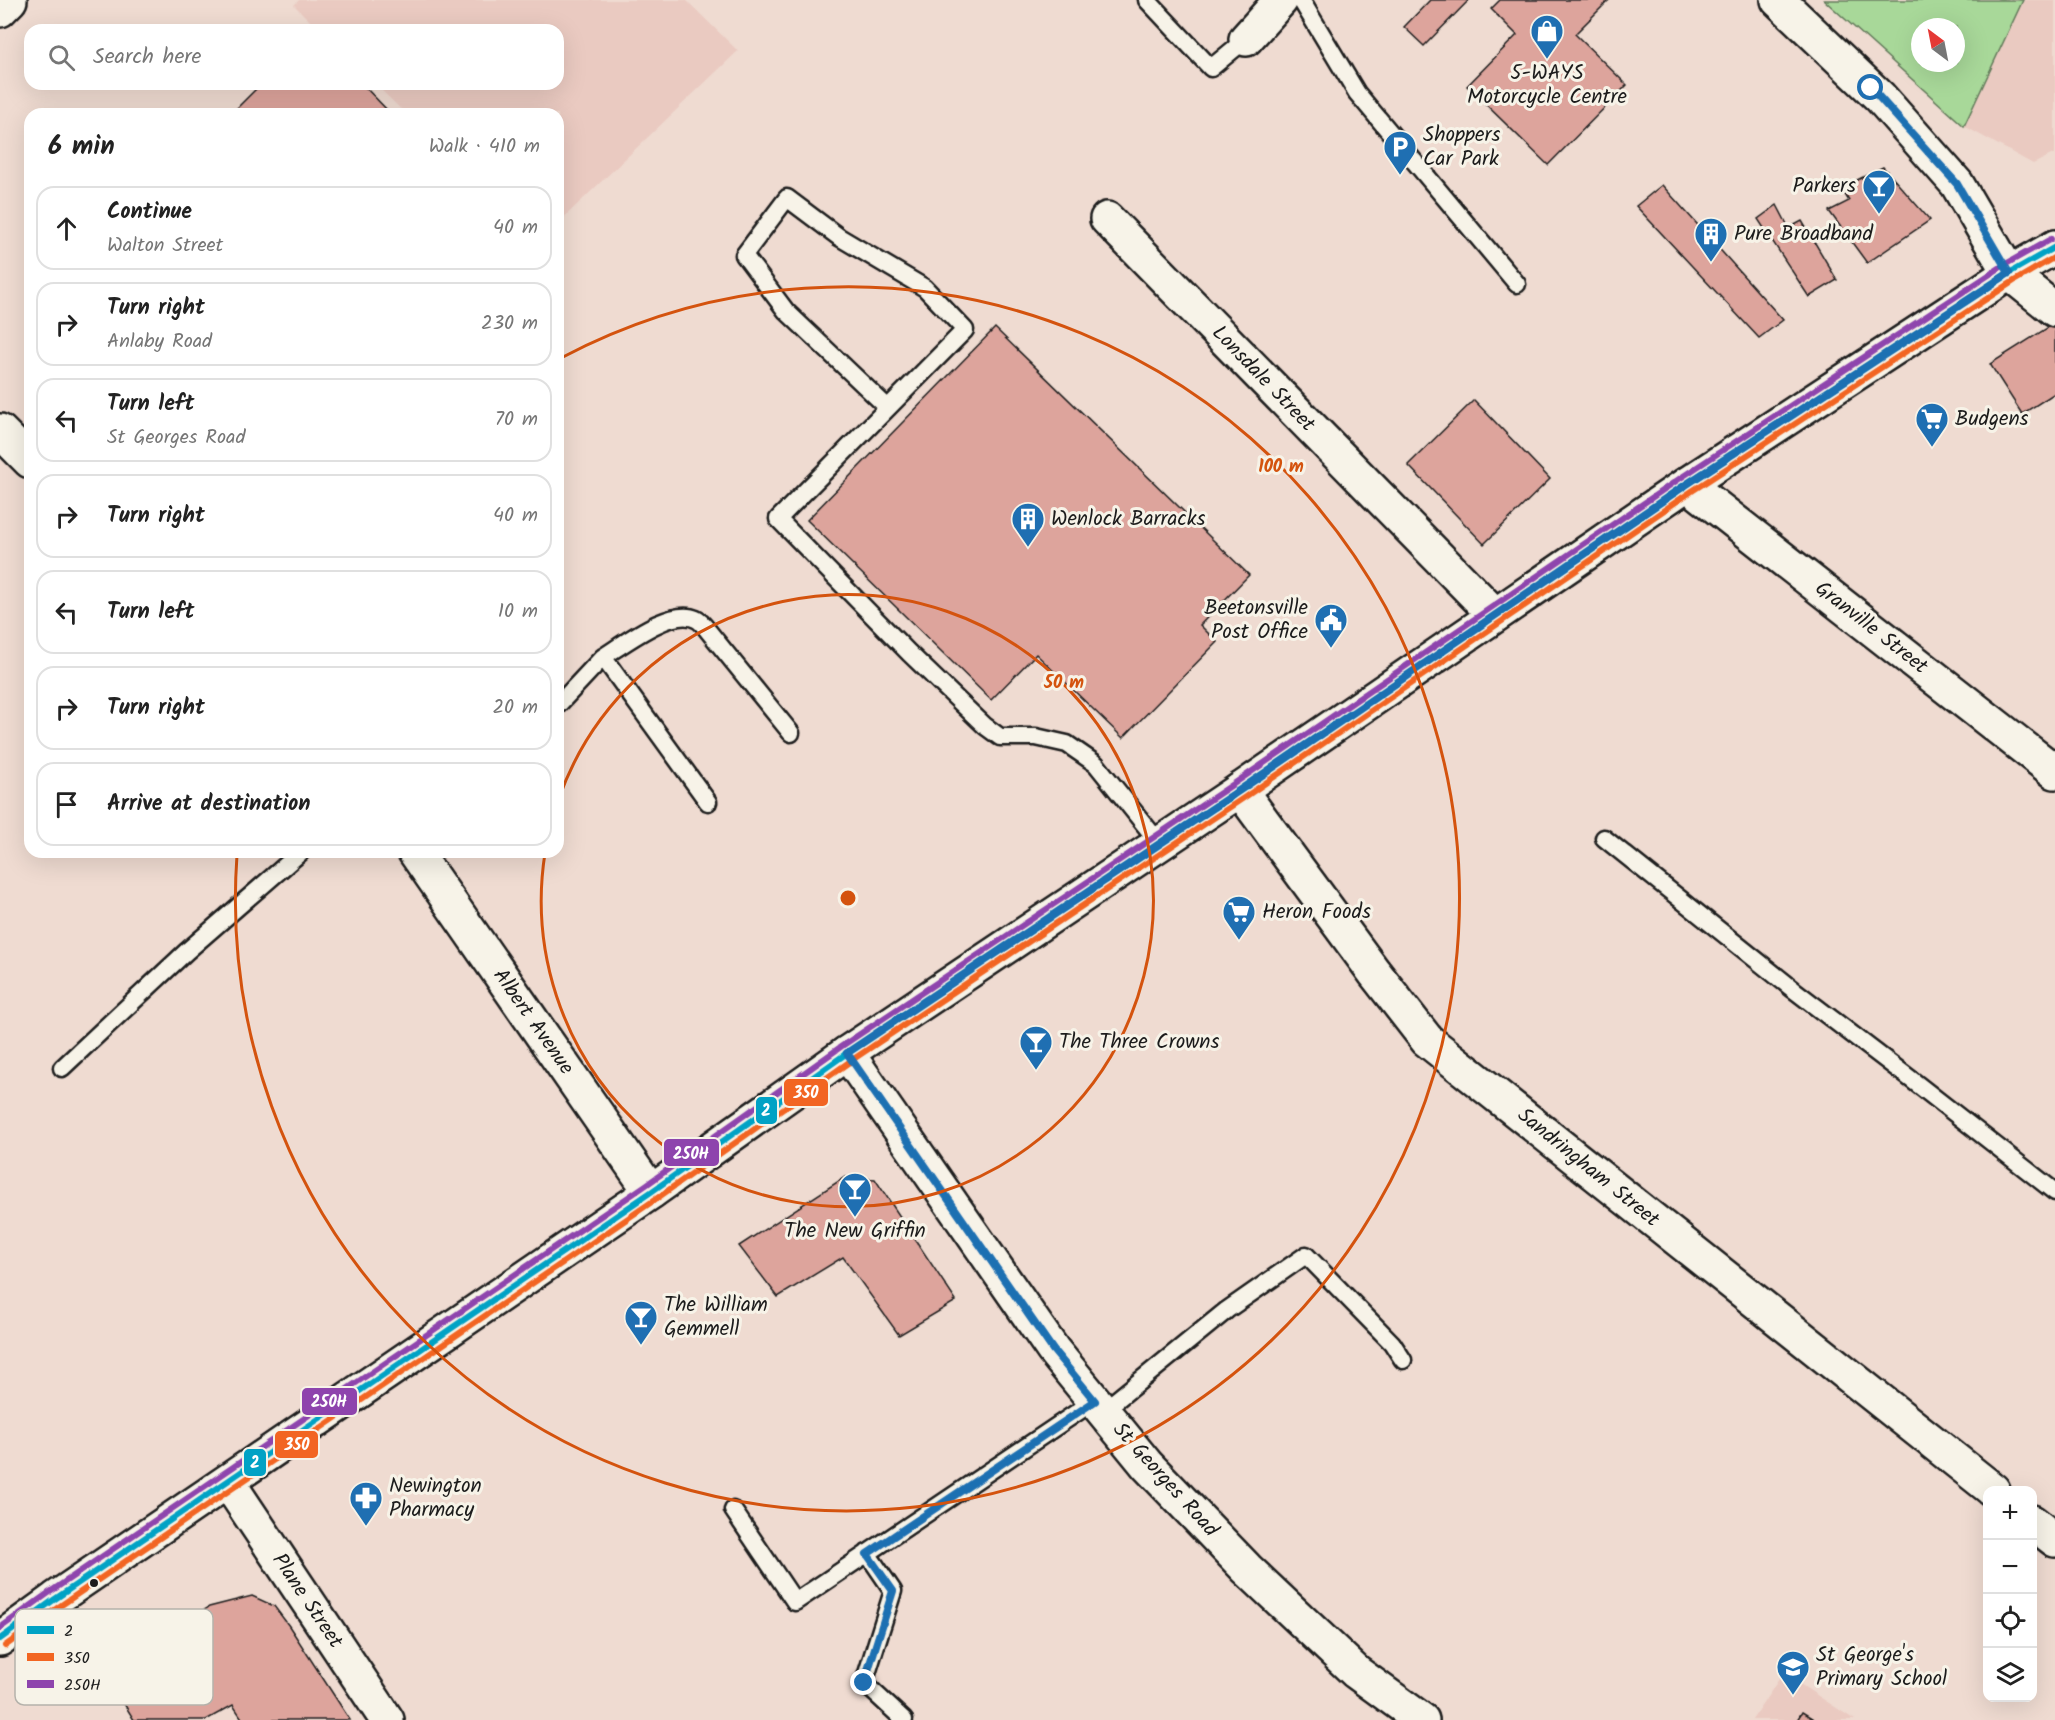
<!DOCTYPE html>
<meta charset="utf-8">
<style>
:root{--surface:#fff;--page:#f2f2f2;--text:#222;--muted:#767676;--line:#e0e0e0}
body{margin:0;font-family:Kalam,sans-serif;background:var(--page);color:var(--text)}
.controls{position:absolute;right:18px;bottom:18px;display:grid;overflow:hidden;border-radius:12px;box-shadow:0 6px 24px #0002}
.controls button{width:54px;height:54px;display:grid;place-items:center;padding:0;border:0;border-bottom:2px solid var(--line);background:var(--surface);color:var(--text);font:30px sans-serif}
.compass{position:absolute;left:1911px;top:18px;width:54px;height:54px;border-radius:50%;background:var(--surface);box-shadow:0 6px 24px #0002;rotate:328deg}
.stop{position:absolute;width:18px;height:18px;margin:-14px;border:4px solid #1f6fb2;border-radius:50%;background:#fff}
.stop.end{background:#1f6fb2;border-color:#fff;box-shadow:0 2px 6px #0008}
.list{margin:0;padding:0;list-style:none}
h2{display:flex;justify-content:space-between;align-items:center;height:78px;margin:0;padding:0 24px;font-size:26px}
h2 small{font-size:20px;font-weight:400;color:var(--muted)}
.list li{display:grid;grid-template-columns:39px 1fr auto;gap:18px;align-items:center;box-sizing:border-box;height:84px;margin:0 12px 12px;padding:0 12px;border:2px solid var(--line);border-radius:18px}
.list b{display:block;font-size:22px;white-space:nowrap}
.list p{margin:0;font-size:20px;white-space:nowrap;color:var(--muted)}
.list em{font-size:20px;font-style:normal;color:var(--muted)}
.icon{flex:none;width:33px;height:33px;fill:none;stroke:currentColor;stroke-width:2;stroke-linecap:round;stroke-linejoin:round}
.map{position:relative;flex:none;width:2055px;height:1720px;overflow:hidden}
.search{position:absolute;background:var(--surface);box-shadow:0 6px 24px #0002;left:24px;top:24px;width:540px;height:66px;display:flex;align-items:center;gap:15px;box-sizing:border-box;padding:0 21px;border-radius:18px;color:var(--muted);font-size:22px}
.panel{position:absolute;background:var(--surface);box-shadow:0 6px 24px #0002;left:24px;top:108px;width:540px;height:750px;border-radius:18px}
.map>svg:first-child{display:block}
.built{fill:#eacac1}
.green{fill:#a8d899;stroke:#627a5a;stroke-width:1.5;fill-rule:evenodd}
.building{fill:#dda49c;stroke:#1c1c1c;stroke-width:1.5}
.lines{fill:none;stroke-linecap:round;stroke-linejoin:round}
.service-casing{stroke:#1c1c1c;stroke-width:21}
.minor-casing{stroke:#1c1c1c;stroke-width:38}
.primary-casing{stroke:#1c1c1c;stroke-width:38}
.service{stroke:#f7f3e8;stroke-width:16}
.minor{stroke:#f7f3e8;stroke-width:33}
.primary{stroke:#f7f3e8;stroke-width:33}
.bus-1-casing{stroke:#f7f3e8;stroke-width:10}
.bus-2-casing{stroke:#f7f3e8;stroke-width:10}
.bus-3-casing{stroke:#f7f3e8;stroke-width:10}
.bus-1{stroke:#01a2c5;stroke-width:6}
.bus-2{stroke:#f26522;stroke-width:6}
.bus-3{stroke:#8e44ad;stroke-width:6}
.route{stroke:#1f6fb2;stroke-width:8}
.ring{fill:none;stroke:#d4530e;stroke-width:3}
.bus-dot{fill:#1c1c1c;stroke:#f7f3e8;stroke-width:2}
.labels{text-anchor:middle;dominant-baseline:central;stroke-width:6;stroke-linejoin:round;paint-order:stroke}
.poi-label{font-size:21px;fill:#1c1c1c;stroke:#f7f3e8;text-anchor:start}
.street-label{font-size:21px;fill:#1c1c1c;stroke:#f7f3e8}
.key{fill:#f7f3e8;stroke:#b5b2ab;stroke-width:1.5}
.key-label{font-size:16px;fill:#1c1c1c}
.centre{fill:#d4530e;stroke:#f7f3e8;stroke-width:3}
.ring-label{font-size:18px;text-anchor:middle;font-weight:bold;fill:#d4530e;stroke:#f7f3e8;stroke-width:6;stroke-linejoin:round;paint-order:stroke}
.line-badge{stroke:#f7f3e8;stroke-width:2}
.badge-label{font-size:16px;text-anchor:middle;font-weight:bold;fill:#fff}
</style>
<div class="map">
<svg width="2055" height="1720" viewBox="0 0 2055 1720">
<rect width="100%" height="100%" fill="#efdbd1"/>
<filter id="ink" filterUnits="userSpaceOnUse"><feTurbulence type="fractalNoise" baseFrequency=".0167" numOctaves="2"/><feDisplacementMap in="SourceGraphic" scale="12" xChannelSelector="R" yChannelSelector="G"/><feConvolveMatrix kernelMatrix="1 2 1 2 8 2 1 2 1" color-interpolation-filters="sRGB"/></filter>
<g filter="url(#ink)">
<!-- built -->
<path class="built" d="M299 0H686L738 51 558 223V114H406L375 84H558V30H319L294 5Z
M2023 0H2055V153L2033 164 1964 126Z
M1783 1673 1855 1720H1752Z"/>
<!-- green -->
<path class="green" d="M1824 0H2023L1964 126ZM1920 27H1956V63H1920Z"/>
<!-- building -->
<path class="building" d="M1430 0H1469L1424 46 1404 27Z
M1500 0H1609L1575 34 1627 85 1548 165 1467 86 1517 35 1491 9Z
M261 84H362L391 114H231Z
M1883 167 1930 220 1867 263 1829 211 1849 201 1841 188Z
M1662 185 1783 320 1759 338 1636 206Z
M1777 205 1789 228 1802 221 1837 280 1809 297 1758 219Z
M2055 323V393L2022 414 1990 364Z
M995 328 1249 575 1200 625 1217 642 1123 738 1036 654 991 700 807 520Z
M1474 400 1550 479 1484 544 1408 465Z
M845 1177 875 1179 956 1301 899 1335 843 1257 778 1297 739 1246Z
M252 1596 274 1606 289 1626 350 1720H243L233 1705 206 1720H134L107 1676 209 1607Z
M1802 1712 1815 1720H1797Z"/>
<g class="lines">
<!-- service casing -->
<g class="service-casing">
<path id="service" d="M1147 0 1211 68 1246 39
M1301 0 1357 93 1517 284
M888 408 786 311 744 255 787 198 839 237 925 288 965 330 778 519 909 653 985 726 1000 737H1036L1067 744 1096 764 1160 844
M603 657C624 644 671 607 696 619 701 621 706 628 709 632L791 733
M558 705 603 657 708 802
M1604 838 1794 990 1912 1080 2055 1192
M62 1068 187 951 301 852
M1103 1411 1227 1310 1306 1255 1392 1343 1403 1360
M733 1510 795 1602 1094 1401
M867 1553 893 1591 864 1683 904 1720"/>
</g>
<!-- minor casing -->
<g class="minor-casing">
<path id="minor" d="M1778 0 1880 97 1957 184 2009 273 2055 310
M0 10 10 0
M1246 39 1281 0
M1107 219 1495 615
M0 431 30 461
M1687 484 2055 772
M1240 790 1374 972 1427 1040 1993 1490
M415 852 651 1192
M847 1053 1053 1350 1147 1465 1247 1569 1356 1672 1422 1720
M228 1482 387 1720
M2032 1522 2055 1540"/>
</g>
<!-- primary casing -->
<g class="primary-casing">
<path id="primary" d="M0 1639 55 1599 651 1192 847 1053 1240 790 1687 484 2009 273 2055 247"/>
</g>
<!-- service -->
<use href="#service" class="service"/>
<!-- minor -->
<use href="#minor" class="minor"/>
<!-- primary -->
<use href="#primary" class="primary"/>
<!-- bus-1 casing -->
<g class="bus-1-casing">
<path id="bus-1" d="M0 1639 55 1599 651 1192 847 1053 1240 790 1687 484 2009 273 2055 247"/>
</g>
<!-- bus-2 casing -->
<g class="bus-2-casing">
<path id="bus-2" d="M5 1646 60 1606 656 1199 852 1060 1245 797 1692 491 2014 281 2055 257"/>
</g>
<!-- bus-3 casing -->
<g class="bus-3-casing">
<path id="bus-3" d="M0 1628 50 1592 646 1185 842 1046 1235 783 1682 477 2004 265 2051 239"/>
</g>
<!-- bus-1 -->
<use href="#bus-1" class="bus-1"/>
<!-- bus-2 -->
<use href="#bus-2" class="bus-2"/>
<!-- bus-3 -->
<use href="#bus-3" class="bus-3"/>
</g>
</g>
<g class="lines" filter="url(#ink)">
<!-- route -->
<path class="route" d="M864 1683 893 1591 867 1554 1095 1401 1053 1350 847 1053 1240 790 1687 484 2009 273 1957 184 1871 88"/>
</g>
<!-- distance rings -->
<g class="ring">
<path d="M559 798A306 306 0 1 1 545 853"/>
<path d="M561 358A612 612 0 1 1 237 855"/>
</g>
<!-- icons -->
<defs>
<g id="shop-pin" transform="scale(1.725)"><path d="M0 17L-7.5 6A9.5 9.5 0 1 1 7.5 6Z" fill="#1f6fb2" stroke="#f7f3e8"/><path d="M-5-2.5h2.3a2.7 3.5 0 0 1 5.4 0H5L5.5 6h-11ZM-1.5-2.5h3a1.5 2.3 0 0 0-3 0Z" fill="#fff"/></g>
<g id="parking-pin" transform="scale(1.725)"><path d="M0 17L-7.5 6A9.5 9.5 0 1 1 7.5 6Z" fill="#1f6fb2" stroke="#f7f3e8"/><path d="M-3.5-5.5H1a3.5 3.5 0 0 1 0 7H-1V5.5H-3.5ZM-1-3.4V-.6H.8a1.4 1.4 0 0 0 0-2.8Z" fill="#fff"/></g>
<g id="bar-pin" transform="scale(1.725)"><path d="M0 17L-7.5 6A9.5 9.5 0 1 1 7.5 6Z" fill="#1f6fb2" stroke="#f7f3e8"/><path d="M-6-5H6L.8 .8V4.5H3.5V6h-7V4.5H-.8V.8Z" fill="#fff"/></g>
<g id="building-pin" transform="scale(1.725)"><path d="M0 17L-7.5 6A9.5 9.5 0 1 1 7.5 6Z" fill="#1f6fb2" stroke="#f7f3e8"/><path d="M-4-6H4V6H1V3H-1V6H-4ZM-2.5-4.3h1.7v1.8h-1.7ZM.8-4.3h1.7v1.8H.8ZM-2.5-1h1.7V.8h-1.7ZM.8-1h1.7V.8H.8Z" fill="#fff"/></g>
<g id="supermarket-pin" transform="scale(1.725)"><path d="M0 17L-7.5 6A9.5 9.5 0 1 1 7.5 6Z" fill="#1f6fb2" stroke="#f7f3e8"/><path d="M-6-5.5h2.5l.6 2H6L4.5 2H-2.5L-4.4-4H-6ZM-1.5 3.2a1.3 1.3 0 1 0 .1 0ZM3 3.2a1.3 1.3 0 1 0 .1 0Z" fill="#fff"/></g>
<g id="civic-pin" transform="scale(1.725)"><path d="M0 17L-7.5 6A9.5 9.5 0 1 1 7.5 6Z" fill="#1f6fb2" stroke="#f7f3e8"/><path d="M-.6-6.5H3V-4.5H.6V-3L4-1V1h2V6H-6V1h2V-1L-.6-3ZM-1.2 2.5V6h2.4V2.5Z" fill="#fff"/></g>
<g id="pharmacy-pin" transform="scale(1.725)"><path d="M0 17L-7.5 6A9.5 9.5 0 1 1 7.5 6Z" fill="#1f6fb2" stroke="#f7f3e8"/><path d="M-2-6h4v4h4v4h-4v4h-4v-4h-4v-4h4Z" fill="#fff"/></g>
<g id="school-pin" transform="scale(1.725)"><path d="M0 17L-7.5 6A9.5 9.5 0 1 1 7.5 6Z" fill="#1f6fb2" stroke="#f7f3e8"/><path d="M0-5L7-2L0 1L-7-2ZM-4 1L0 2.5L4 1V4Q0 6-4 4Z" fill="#fff"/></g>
</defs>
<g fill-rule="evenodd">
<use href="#shop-pin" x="1547" y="31"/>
<use href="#parking-pin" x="1400" y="147"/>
<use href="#bar-pin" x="1879" y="186"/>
<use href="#building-pin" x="1711" y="234"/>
<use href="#supermarket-pin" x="1932" y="419"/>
<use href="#building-pin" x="1028" y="519"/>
<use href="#civic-pin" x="1331" y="620"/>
<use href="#supermarket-pin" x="1239" y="912"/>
<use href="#bar-pin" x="1036" y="1042"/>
<use href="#bar-pin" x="855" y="1189"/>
<use href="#bar-pin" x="641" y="1317"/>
<use href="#pharmacy-pin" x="366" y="1498"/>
<use href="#school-pin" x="1793" y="1667"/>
</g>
<!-- markers -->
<circle class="bus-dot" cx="94" cy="1583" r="5"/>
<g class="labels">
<!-- poi labels -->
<g class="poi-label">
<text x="1547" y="73" text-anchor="middle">5-WAYS<tspan x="1547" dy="24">Motorcycle Centre</tspan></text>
<text x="1423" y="135">Shoppers<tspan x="1423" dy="24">Car Park</tspan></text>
<text x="1856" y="186" text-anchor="end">Parkers</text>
<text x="1734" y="234">Pure Broadband</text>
<text x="1955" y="419">Budgens</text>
<text x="1051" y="519">Wenlock Barracks</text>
<text x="1308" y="608" text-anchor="end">Beetonsville<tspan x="1308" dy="24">Post Office</tspan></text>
<text x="1262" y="912">Heron Foods</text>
<text x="1059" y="1042">The Three Crowns</text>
<text x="855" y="1231" text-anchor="middle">The New Griffin</text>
<text x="664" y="1305">The William<tspan x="664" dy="24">Gemmell</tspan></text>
<text x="389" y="1486">Newington<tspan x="389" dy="24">Pharmacy</tspan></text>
<text x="1816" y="1655">St George's<tspan x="1816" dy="24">Primary School</tspan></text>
</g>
<!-- street labels -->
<g class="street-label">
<text transform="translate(1263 379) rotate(46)">Lonsdale Street</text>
<text transform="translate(1871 628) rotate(38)">Granville Street</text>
<text transform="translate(533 1022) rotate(55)">Albert Avenue</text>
<text transform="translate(1588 1168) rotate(39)">Sandringham Street</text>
<text transform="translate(1165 1480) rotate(48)">St Georges Road</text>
<text transform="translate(307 1601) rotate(56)">Plane Street</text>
</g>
</g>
<!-- legend -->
<rect x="15" y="1609" width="198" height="96" rx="9" class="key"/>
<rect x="27" y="1626" width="27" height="8" fill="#01a2c5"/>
<rect x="27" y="1653" width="27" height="8" fill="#f26522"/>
<rect x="27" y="1680" width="27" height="8" fill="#8e44ad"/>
<g class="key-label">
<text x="64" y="1636">2</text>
<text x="64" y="1663">350</text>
<text x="64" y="1690">250H</text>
</g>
<circle cx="848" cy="898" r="9" class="centre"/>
<g class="ring-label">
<text x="1281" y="472">100 m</text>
<text x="1064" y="688">50 m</text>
</g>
<g class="line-badge">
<rect x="783" y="1078" width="46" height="29" rx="6" fill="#f26522"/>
<rect x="755" y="1096" width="23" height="29" rx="6" fill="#01a2c5"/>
<rect x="663" y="1138" width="57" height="29" rx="6" fill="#8e44ad"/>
<rect x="301" y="1387" width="57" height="29" rx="6" fill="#8e44ad"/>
<rect x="274" y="1430" width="45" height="29" rx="6" fill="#f26522"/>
<rect x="243" y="1448" width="24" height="29" rx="6" fill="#01a2c5"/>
</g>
<g class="badge-label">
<text x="806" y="1098">350</text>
<text x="766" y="1116">2</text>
<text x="691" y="1159">250H</text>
<text x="329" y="1407">250H</text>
<text x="297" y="1450">350</text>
<text x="255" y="1468">2</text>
</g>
</svg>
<div class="controls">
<button>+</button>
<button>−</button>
<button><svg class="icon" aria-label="locate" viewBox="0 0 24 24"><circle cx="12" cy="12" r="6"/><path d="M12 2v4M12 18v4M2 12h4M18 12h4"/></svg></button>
<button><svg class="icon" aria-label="layers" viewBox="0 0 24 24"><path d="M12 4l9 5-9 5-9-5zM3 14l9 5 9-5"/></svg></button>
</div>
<svg class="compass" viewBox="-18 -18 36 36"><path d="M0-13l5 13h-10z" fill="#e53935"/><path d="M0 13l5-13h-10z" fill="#767676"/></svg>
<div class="stop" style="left:1871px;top:88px"></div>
<div class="stop end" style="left:864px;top:1683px"></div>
<div class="search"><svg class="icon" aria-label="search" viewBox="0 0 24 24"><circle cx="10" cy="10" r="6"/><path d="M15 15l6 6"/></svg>Search here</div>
<section class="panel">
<h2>6 min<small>Walk · 410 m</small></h2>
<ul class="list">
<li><svg class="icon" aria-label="ahead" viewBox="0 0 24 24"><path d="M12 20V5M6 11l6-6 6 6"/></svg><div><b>Continue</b><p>Walton Street</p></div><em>40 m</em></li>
<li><svg class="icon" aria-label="right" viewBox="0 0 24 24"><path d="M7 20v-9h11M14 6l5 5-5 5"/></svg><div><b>Turn right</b><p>Anlaby Road</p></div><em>230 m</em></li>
<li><svg class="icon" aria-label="left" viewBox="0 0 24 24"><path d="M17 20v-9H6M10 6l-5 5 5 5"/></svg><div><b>Turn left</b><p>St Georges Road</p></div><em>70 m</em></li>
<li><svg class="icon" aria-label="right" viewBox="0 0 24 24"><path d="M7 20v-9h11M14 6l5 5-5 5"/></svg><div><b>Turn right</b></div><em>40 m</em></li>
<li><svg class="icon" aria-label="left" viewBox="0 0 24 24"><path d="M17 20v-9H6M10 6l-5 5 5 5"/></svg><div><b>Turn left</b></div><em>10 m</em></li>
<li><svg class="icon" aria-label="right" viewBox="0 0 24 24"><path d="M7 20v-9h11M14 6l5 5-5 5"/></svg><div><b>Turn right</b></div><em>20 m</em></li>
<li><svg class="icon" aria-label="arrive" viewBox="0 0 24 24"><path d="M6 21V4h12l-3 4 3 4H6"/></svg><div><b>Arrive at destination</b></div></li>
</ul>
</section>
</div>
